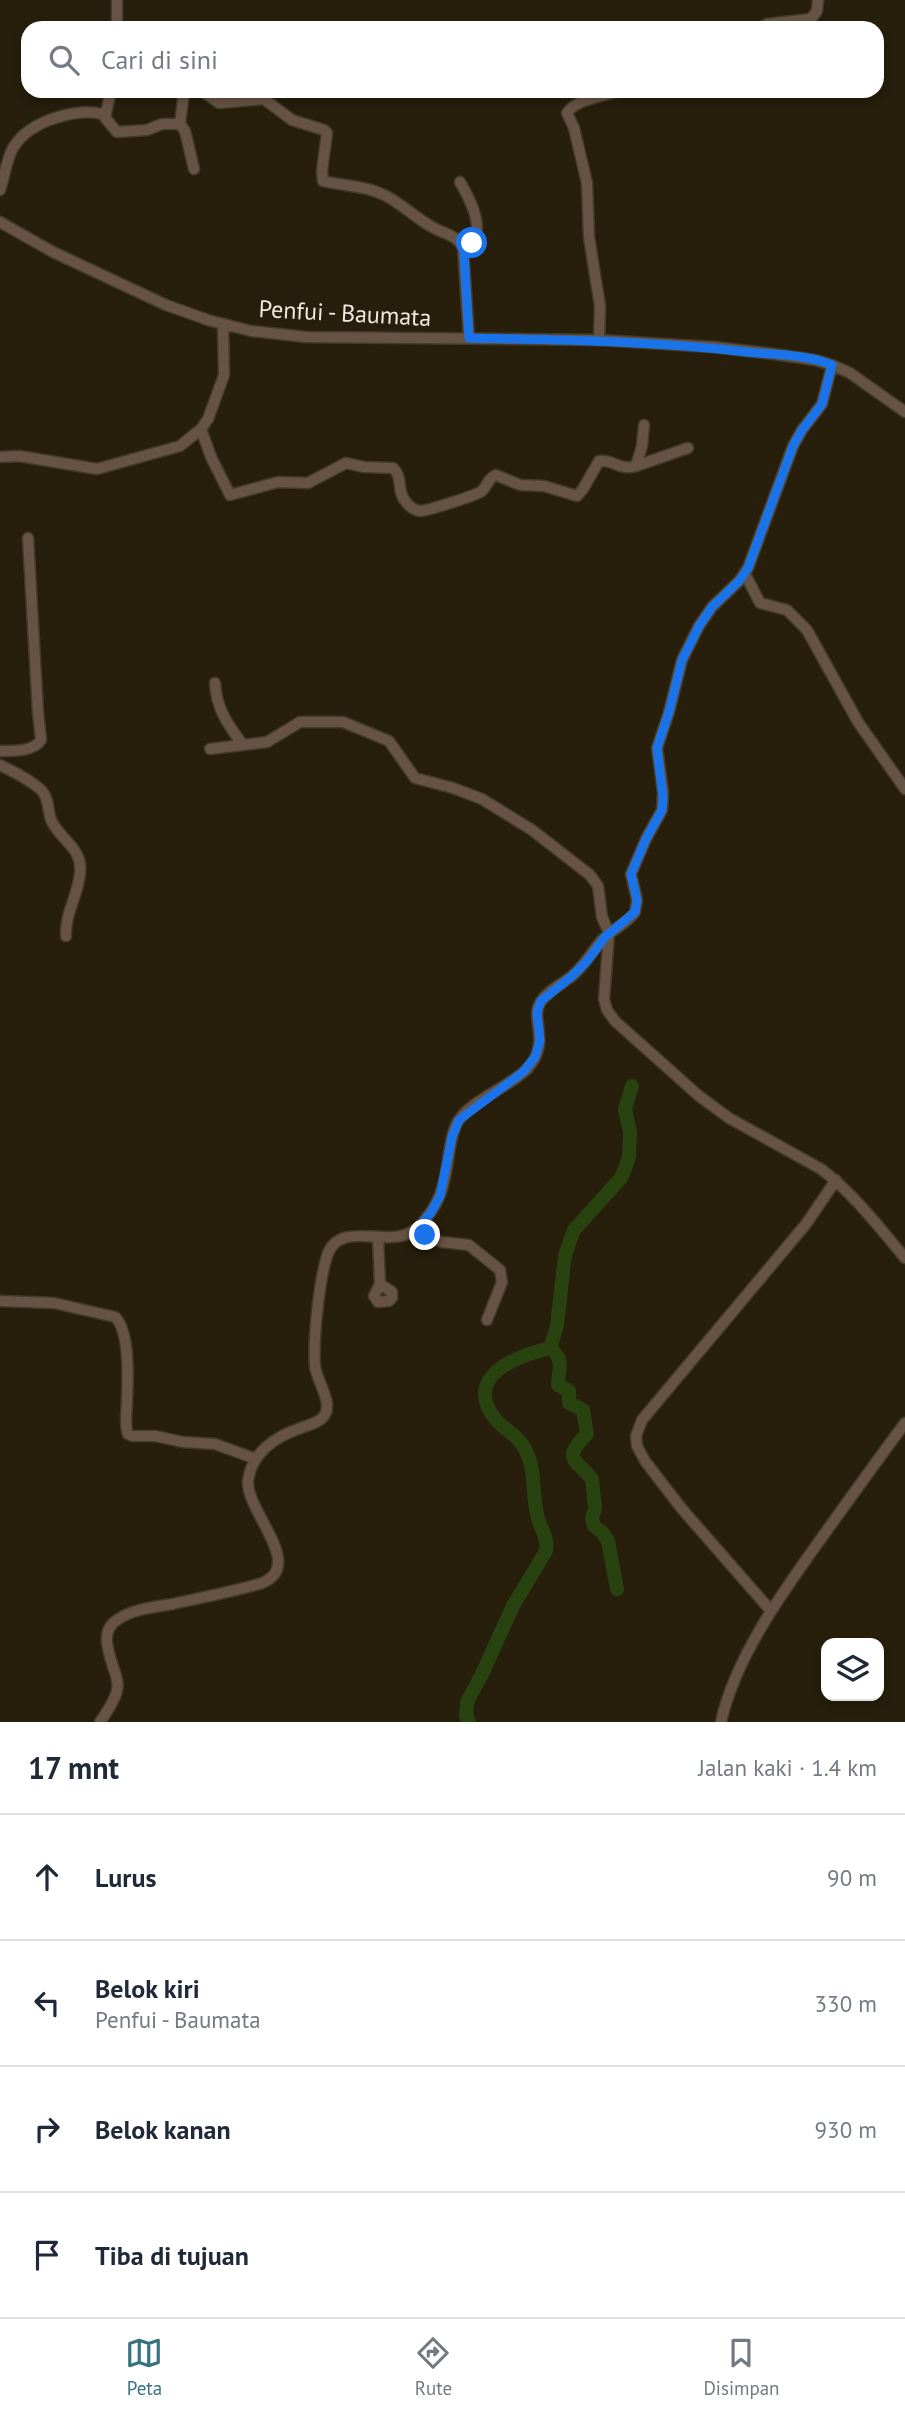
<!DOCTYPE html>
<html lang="id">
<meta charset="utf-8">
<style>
:root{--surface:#fff;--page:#f2f2f3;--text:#1f2937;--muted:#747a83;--line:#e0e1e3;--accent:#36727f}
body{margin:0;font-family:"PT Sans",sans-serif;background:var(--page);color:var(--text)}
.controls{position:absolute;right:21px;bottom:21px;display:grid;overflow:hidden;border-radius:14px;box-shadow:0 4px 10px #0003}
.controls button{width:63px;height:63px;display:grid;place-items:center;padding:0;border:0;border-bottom:2px solid var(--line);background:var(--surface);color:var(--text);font:35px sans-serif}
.stop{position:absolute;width:21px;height:21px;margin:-16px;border:5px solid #1a73e8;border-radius:50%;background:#fff}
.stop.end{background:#1a73e8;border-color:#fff;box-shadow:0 2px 7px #0008}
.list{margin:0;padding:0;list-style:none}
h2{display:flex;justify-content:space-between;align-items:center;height:91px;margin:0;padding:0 28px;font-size:30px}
h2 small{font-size:23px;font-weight:400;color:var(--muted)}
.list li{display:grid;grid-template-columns:46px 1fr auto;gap:21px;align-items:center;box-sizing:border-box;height:126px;padding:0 28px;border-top:2px solid var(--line)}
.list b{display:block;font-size:26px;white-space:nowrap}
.list p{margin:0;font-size:23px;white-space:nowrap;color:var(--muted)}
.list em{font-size:23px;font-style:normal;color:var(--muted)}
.icon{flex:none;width:38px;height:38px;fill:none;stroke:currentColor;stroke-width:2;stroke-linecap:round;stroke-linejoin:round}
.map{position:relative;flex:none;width:905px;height:1722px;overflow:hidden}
.search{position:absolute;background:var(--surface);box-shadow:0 4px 10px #0003;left:21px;right:21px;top:21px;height:77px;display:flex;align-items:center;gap:18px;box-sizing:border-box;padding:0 24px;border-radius:21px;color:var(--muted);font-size:26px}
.sheet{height:595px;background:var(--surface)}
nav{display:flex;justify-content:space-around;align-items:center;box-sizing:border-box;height:98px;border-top:2px solid var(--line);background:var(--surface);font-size:19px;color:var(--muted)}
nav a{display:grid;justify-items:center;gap:4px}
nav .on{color:var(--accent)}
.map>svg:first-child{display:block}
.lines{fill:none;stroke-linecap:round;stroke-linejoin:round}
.river{stroke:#284310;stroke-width:14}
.minor-casing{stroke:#433b29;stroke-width:13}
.minor{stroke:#675343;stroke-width:10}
.route{stroke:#1a73e8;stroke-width:9}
.labels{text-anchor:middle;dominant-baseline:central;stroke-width:6;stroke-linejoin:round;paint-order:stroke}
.street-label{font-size:24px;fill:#f0eade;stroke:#271e0b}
</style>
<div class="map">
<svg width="905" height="1722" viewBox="0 0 905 1722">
<rect width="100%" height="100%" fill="#271e0b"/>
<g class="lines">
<!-- river -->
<path class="river" d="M550 1348C566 1362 558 1367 558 1385L569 1391V1403L583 1410 587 1434C561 1460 576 1459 592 1479L595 1508 592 1519 594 1526 602 1532 608 1541 617 1589
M469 1722 466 1716 467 1702 482 1674 513 1606 546 1551C549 1538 539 1527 537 1514 532 1493 536 1471 526 1451 519 1436 506 1431 496 1420 461 1376 517 1356 550 1348L557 1326 565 1255 574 1230 621 1178 626 1166 629 1156 630 1132 625 1109 632 1086"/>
<!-- minor casing -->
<g class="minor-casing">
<path id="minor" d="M117 28V0
M760 28 767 24 811 19 817 11 818 0
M202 91 219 103 264 99 292 120 324 130 327 133 322 171 323 181C342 186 363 185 382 194 400 202 414 217 432 227 444 234 455 234 463 247L469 338
M105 117 111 91
M180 124 184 91
M460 182C468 196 482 221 475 238 472 244 468 248 464 253
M0 190C4 178 6 164 11 152 24 123 73 107 102 114L117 132 147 130 162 124H180L185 131 194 169
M0 222 53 252 166 305 208 320 251 331 306 337 599 340 714 347 774 354 815 360 832 365 850 373 905 412
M599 340 600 306 589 237 587 183 574 128 567 113C576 99 604 96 619 91
M201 429 211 457 230 495 278 482 308 483 346 463 364 467 393 468C404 478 396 492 406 502 409 506 414 510 420 511 427 511 477 495 482 491 488 485 488 478 496 475L520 485 544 486 577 496 583 489 599 461C613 459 619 471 636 466L642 446 644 425
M0 457 19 456 97 469 180 446 201 429 208 419 224 375 223 324
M636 466 688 448
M745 574 760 603 787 610 807 630 858 722 905 789
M215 683C216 708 228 725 243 745
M210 749 267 742 300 722H343L389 741 415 778 453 788 482 799 532 830 590 875 598 886 602 917 609 933 604 999 607 1010 615 1021 699 1096 729 1118 821 1169C854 1194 879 1227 905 1258
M0 751C14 751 33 752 41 740L38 712 28 538
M0 765C14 772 31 780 42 791 50 800 47 812 52 822 62 841 83 849 80 873 78 896 65 913 66 936
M414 1230 442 1242 469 1245 500 1270 502 1282 487 1320
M378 1238 380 1284 374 1296 378 1302 389 1301 392 1298V1292L380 1284
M0 1301 54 1303 115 1317C130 1331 128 1379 127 1400 127 1411 124 1423 128 1434L133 1436H155L183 1442 215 1444 256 1459
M771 1611 682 1509 645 1461 637 1446 636 1436 642 1420 806 1224 836 1180
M100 1722C130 1679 114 1685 107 1643 106 1633 109 1625 117 1620 132 1609 155 1607 173 1604 203 1597 233 1592 262 1583 306 1565 246 1512 248 1481 251 1453 276 1436 301 1428 308 1425 319 1423 324 1416 334 1403 316 1380 315 1366 313 1339 319 1282 327 1256 338 1221 382 1245 407 1234 415 1231 422 1224 427 1217 442 1199 446 1177 449 1153 451 1143 452 1132 457 1123 471 1099 509 1088 528 1068 551 1042 530 1019 540 1003 547 991 562 984 572 976 585 965 592 951 603 939 613 929 627 924 635 912L637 900 631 874 646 839 662 810 663 792 657 748 669 712 682 660 699 626 712 607 739 581 748 568 793 446 802 430 822 404 832 365
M721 1722C735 1658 782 1593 820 1540 848 1501 876 1462 905 1423"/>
</g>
<!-- minor -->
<use href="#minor" class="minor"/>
</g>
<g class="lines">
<!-- route -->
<path class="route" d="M425 1235 415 1230 430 1214 440 1196 452 1137 459 1120 523 1072 535 1057 540 1041 537 1012 541 1001 572 976 587 961 605 937 635 912 637 900 631 874 646 839 662 810 663 798 657 748 669 712 682 660 699 626 712 607 739 581 748 568 793 446 802 430 822 404 832 365C803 353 768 355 737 351 648 341 558 340 469 338L464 253 472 243"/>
</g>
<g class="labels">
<!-- street labels -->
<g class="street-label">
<text transform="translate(345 313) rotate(3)">Penfui - Baumata</text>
</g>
</g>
</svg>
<div class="controls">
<button><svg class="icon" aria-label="layers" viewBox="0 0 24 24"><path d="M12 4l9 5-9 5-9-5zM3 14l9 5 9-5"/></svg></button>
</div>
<div class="stop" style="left:472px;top:243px"></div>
<div class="stop end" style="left:425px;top:1235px"></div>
<div class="search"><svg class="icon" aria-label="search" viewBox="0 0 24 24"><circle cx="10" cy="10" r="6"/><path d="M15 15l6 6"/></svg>Cari di sini</div>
</div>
<section class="sheet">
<h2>17 mnt<small>Jalan kaki · 1.4 km</small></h2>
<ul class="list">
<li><svg class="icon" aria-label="ahead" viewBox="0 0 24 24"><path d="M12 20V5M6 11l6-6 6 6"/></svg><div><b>Lurus</b></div><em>90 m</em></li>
<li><svg class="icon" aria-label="left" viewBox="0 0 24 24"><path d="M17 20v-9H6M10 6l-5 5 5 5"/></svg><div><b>Belok kiri</b><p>Penfui - Baumata</p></div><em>330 m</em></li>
<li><svg class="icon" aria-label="right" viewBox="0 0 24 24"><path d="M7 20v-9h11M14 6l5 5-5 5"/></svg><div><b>Belok kanan</b></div><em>930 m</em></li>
<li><svg class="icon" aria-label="arrive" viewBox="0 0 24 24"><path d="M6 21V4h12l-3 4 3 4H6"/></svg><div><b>Tiba di tujuan</b></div></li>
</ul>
</section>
<nav>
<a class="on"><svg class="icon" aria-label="map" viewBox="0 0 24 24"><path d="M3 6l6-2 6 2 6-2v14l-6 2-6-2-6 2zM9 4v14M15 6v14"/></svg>Peta</a>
<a><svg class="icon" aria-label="directions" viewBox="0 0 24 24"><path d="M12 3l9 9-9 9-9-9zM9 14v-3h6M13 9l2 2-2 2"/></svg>Rute</a>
<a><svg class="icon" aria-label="saved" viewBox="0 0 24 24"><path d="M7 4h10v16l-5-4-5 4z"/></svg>Disimpan</a>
</nav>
